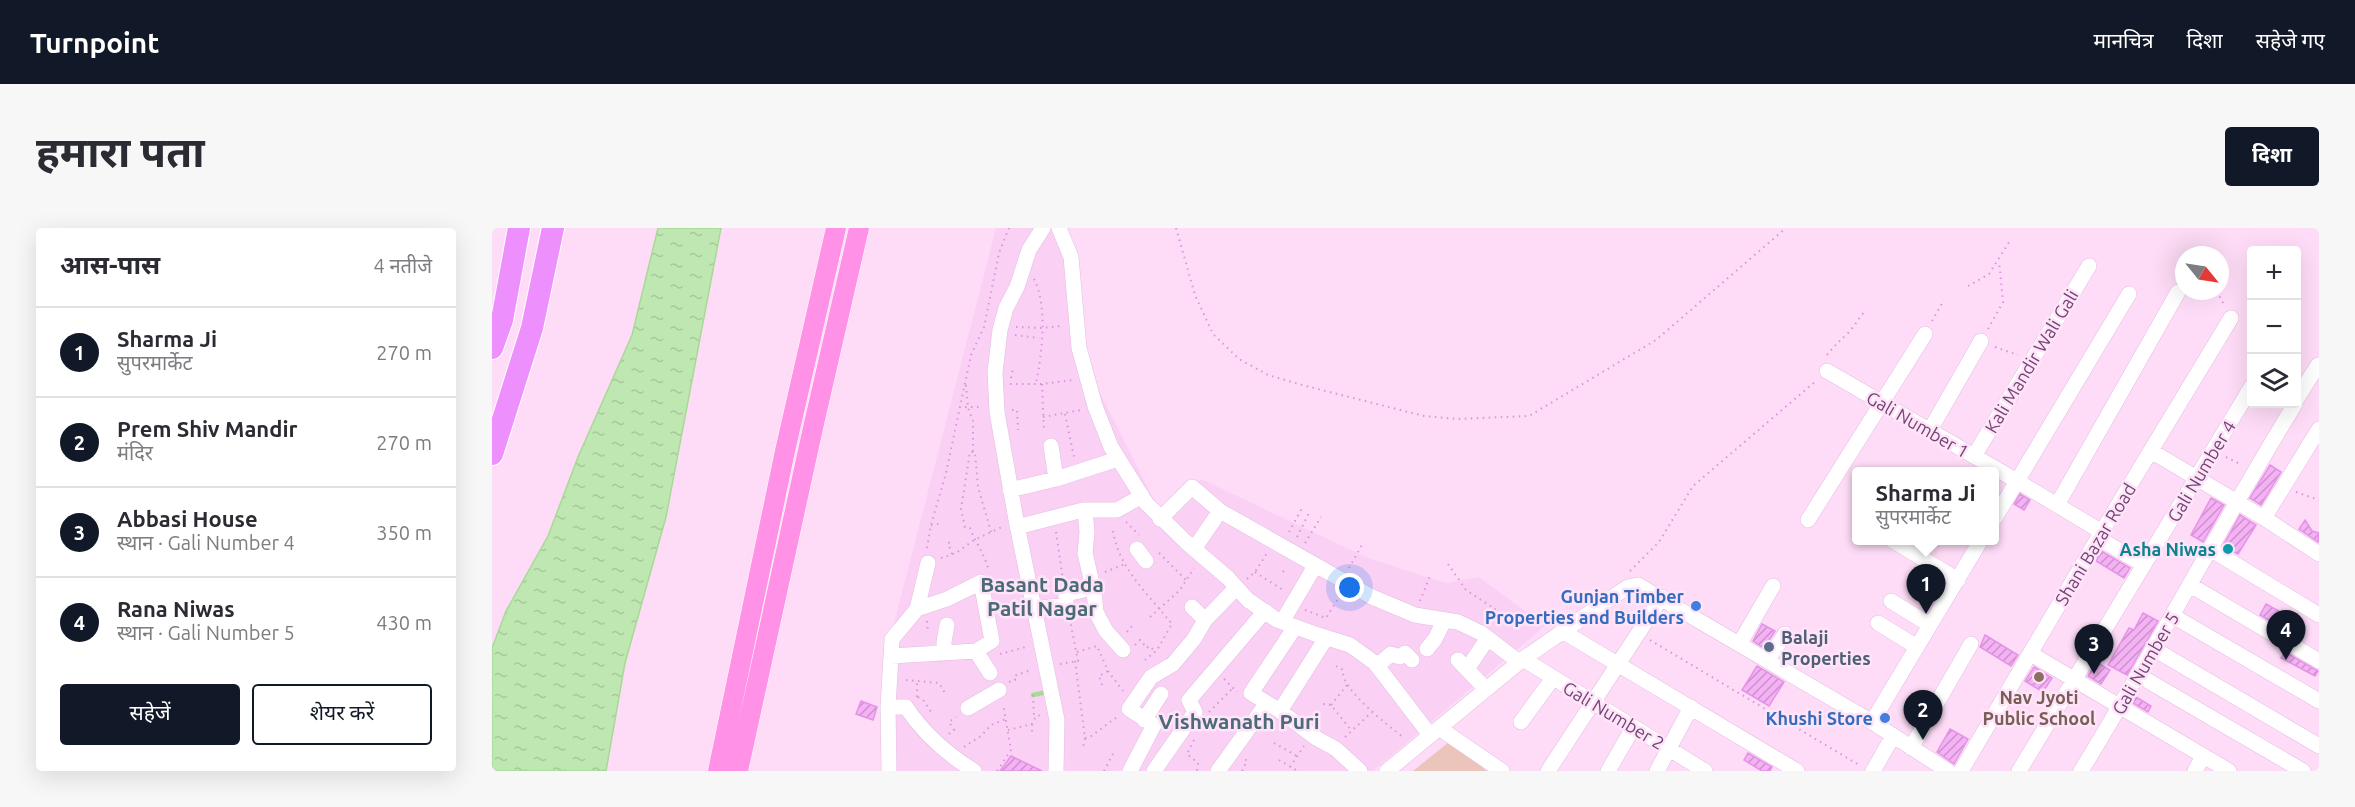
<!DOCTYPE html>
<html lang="hi">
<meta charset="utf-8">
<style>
:root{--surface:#fff;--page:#f7f7f7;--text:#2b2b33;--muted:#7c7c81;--line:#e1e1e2;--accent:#111827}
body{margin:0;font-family:Ubuntu,"Noto Sans Devanagari",sans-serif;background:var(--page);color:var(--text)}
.controls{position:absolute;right:18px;top:18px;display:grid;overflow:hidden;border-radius:6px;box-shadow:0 6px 24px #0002}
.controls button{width:54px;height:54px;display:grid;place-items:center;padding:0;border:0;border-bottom:2px solid var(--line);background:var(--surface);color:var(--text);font:30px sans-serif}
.compass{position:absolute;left:1683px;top:18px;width:54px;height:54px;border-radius:50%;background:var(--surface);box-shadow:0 6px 24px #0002;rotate:120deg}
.you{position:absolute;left:858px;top:360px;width:21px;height:21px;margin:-15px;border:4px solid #fff;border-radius:50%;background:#1a73e8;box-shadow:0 0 0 9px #1a73e833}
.badge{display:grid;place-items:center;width:39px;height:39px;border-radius:50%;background:var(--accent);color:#fff;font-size:20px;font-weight:700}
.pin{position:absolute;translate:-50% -50px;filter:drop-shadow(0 2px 3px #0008)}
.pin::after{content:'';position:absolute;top:32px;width:21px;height:18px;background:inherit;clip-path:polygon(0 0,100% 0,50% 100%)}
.popup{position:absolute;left:1360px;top:239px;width:147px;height:78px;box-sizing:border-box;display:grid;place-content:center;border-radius:6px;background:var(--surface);filter:drop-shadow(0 2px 4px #0005);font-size:20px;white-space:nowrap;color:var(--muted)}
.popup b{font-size:22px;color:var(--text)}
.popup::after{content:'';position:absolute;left:50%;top:100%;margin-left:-12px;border:12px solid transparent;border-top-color:var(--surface)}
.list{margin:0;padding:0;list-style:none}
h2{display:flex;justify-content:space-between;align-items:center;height:78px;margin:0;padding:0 24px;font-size:26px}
h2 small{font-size:20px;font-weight:400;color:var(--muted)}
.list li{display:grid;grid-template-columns:39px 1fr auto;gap:18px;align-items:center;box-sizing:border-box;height:90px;padding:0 24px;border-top:2px solid var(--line)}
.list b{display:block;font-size:22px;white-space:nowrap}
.list p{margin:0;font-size:20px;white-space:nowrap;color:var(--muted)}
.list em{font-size:20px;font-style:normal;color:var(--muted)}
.actions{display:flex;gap:12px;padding:18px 24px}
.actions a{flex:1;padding:14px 0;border:2px solid var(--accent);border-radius:6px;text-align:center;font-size:21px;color:var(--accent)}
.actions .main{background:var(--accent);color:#fff}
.icon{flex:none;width:33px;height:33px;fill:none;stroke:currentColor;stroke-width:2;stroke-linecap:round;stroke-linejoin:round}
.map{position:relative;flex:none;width:1827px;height:543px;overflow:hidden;border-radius:6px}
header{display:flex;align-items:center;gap:36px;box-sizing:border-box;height:84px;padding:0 30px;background:var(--accent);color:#fff}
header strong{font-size:28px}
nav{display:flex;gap:33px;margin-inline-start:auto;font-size:21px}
.intro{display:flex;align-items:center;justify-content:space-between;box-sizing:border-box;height:144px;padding:0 36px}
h1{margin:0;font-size:42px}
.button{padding:15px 27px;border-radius:6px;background:var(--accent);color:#fff;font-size:21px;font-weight:700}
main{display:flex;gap:36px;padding:0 36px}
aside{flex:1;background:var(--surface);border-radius:6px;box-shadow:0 6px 24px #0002}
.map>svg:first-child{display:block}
.residential{fill:#fad1f4}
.grass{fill:#ebc4bb}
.water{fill:url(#water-ripples);stroke:#a7da96;stroke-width:1.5}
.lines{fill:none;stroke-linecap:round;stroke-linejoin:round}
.stream{stroke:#a7da96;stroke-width:4.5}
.building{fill:url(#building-hatch);stroke:#e692e8;stroke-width:1.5}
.minor-casing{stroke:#e3bce1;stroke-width:16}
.major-casing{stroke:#fff;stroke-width:21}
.highway-casing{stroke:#fff;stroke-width:24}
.path{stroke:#d896d9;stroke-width:2;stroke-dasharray:1.5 4.5;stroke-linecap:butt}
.minor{stroke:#fff;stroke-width:15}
.major{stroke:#ff92e6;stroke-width:20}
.highway{stroke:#ed8ffc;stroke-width:22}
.culture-dot{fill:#0f9aa8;stroke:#ffe4f9;stroke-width:2}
.shop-dot{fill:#3f7fe0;stroke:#ffe4f9;stroke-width:2}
.service-dot{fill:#5c6f8a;stroke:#ffe4f9;stroke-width:2}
.education-dot{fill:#8d6e63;stroke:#ffe4f9;stroke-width:2}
.labels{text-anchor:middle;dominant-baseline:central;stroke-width:5;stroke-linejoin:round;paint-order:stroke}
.street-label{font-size:18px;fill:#714474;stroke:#ffe4f9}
.culture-label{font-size:18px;font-weight:bold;fill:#0d838f;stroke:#ffe4f9;text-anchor:end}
.shop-label{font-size:18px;font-weight:bold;fill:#366cbe;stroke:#ffe4f9;text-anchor:end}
.service-label{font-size:18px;font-weight:bold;fill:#4e5e75;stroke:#ffe4f9;text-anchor:start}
.education-label{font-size:18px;font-weight:bold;fill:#785e54;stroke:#ffe4f9}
.quarter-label{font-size:21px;font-weight:bold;fill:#4c6b76;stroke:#ffe4f9}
</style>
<header>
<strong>Turnpoint</strong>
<nav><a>मानचित्र</a><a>दिशा</a><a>सहेजे गए</a></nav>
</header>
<div class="intro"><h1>हमारा पता</h1><a class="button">दिशा</a></div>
<main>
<aside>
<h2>आस-पास<small>4 नतीजे</small></h2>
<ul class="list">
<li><span class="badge">1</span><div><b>Sharma Ji</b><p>सुपरमार्केट</p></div><em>270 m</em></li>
<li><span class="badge">2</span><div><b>Prem Shiv Mandir</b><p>मंदिर</p></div><em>270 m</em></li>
<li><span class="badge">3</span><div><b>Abbasi House</b><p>स्थान · Gali Number 4</p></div><em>350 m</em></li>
<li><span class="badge">4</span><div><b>Rana Niwas</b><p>स्थान · Gali Number 5</p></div><em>430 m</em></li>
</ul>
<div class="actions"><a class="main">सहेजें</a><a>शेयर करें</a></div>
</aside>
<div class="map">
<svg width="1827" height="543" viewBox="0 0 1827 543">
<defs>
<pattern id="water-ripples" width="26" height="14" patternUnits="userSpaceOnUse" patternTransform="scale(1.5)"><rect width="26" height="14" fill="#bfe7b1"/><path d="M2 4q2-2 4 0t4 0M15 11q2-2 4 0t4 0" fill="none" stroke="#a7c79c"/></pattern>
<pattern id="building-hatch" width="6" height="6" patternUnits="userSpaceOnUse" patternTransform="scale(1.5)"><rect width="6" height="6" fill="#f4b2f5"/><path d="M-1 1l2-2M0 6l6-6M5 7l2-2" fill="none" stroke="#ca92cb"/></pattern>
</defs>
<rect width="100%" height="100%" fill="#fedcf7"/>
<!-- residential -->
<path class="residential" d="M504 0H571L591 114 601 151 667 282 709 251 876 330 954 355 987 349 1053 398 881 543H405L403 460 398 411Z"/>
<!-- grass -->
<path class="grass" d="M957 514 995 543H921Z"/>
<!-- water -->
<path class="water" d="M166 0H229L174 289 133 435 114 543H0V420L14 383 56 308 86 229 140 107Z"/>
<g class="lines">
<!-- stream -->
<path class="stream" d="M541 467 555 464"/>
</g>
<!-- building -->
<path class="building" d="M1778 237 1789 244 1769 277 1758 270Z
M1528 266 1538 272 1532 282 1522 276Z
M1719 270 1732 277 1711 314 1699 307Z
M1748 287 1764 297 1746 326 1731 318Z
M1813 292 1820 303 1827 305 1826 314 1807 301Z
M1609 323 1638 340 1632 350 1604 333Z
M1774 376 1794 387 1787 398 1768 387Z
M1651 385 1666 393 1635 447 1616 437 1637 400 1642 402Z
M1270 396 1283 403 1272 420 1261 413Z
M1493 407 1526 427 1519 438 1488 419Z
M1793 424 1826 443 1823 448 1789 430Z
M1604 434 1618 442 1609 456 1596 448Z
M1265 438 1292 454 1277 478 1250 462Z
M1542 439 1560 450 1551 464 1533 453Z
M1644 469 1659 478 1656 484 1641 475Z
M369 473 385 479 381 492 364 486Z
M1458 501 1476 511 1462 536 1445 524Z
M1256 525 1280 539 1278 543H1270L1252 532Z
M519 528 550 543H508Z"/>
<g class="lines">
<!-- minor casing -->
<g class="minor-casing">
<path id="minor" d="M551 0 537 22 525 59 514 80 508 102 503 144 505 184 524 292 565 492 564 543
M567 0 579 29 587 120 603 178 619 219 654 275 694 314 736 350 756 372 785 392 823 406 858 417 883 435 938 507
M1335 143 1525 253 1610 304
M1804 172 1826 137
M1438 202 1489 113
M559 218 564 251
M1659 223 1772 290 1827 326
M1482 228 1597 38
M518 262 564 251 626 231
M1565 277 1686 64
M593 282 595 304 593 325 602 364 604 384 614 403 631 422
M1503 290 1637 66
M1772 290 1827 201
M668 291 700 259 728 283 880 369 923 387 966 394 989 405 1027 434
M1316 292 1433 106
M525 299 591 282H625L650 268
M1606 310 1652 337
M1400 312 1466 352
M645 321 654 333
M702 321 728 283
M1718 321 1827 387
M1698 357 1827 433
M1399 373 1438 397
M700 379 713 392
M425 381 455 371 489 354 500 413 484 423
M542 381 574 377V366L601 360
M1681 388 1827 473
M790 394 823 338
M1386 395 1425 419
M803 399 759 465 788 483 824 510 844 521 868 543
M1070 403 1305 543
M1248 415 1281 358
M935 421 943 411 952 393
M1662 421 1827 518
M452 426V414L455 397
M1539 426 1737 543
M399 428 484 423 498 445
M1031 431 1213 543
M966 432 994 461
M1276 432 1293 406
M885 438 899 426 908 429 913 425 920 432
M975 441 996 410
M1646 447 1811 543
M396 479H414C431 505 455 526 482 543
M476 480 507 462
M788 483 834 410
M652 492 669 466
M1029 494 1061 450
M1380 494 1489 312
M947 500 1010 543
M1419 520 1479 416
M397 543 396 479 400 411 425 381 436 335
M638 543 662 497 637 481 659 449 681 436 702 411 713 392 744 360
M662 543 703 484 697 472 773 383
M726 543 775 475
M895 543 1031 431 1119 370 1136 359 1146 357 1380 494 1456 543
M1056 543 1170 369
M1116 543 1141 500
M1165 543 1199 479
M1381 543 1401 508
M1469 543 1606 310 1739 90
M1527 543 1760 158
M1589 543C1663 422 1729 297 1803 176
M1703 543 1711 528"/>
</g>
<!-- major casing -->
<g class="major-casing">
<path id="major" d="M226 543 293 223 344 0
M246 543 321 200 367 0"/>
</g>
<!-- highway casing -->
<g class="highway-casing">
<path id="highway" d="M0 120 10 92 27 0
M0 226 40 100 61 0"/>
</g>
<!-- path -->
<path class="path" d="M684 0 703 67 721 106 747 131 776 147 810 157 932 188 965 191 1037 188 1164 112 1294 0
M542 51C556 78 550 126 544 155
M1688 51 1692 39
M1476 58 1497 46 1519 11
M1725 63 1732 77
M1440 93 1452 72
M524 99 550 100 569 98
M1496 101 1511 74 1507 33
M523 107 547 110
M1503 119 1526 127
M1335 127C1342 118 1348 113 1356 105 1363 98 1367 89 1374 82
M519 150 521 140
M518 156H550L581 152
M550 156 552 204
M474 157 476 180 481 193V224L483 225 486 259 499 304
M467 179H491
M520 182H525L526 202
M573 186 582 229
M551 189 589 182
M481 224H478L469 281 473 299 478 300C483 314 492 325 496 340
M1734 229 1750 237
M1804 264 1827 272
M634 294 647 307
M439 297 447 296
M621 303C627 341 657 367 680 396L665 422 653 432
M564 304 571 352
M797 304 810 280
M805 309 817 285
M813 315 829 289
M435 320 439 297 454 245 479 127 492 99 507 25 517 0
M667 325 694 352
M460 326 456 315 460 314
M449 330 464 325 482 312 510 299
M956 336 974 362 1003 381 997 392
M857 340 870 317
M1138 343 1167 314 1201 258 1325 152
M613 344 633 336
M763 344 791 362
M791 344 794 339
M755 351 763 344 775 325
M928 373 938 348
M813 382 834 390 848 368
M658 389 688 362 702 340
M435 393 436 405
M635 404 640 398
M1158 412 1367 537
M643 417 648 412 655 420 657 418 663 423
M585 424 605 418 616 443 631 463
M508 426 534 419
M583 433 593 510 591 519
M568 436 586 433 578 392
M844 438 851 442C848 461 897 498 912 510
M732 451 745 464
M414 452 447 455 453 465
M517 454 523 452 522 448 539 442
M610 457 607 448 616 443
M541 467 542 491
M425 469V454
M426 469 432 473 439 484 437 486
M831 476 839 477 859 502
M839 477 855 457
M717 484 741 460
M540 496V508
M516 502 540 496 544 488 550 487
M457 506 462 502 457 494 464 489
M853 509 880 484
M593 510 598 509 625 489
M702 512 695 526 706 535 705 543
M782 515 805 528
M472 519 489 508 499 497 514 491
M787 532 806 543
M798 539 812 518
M505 543 519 522 511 476
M612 543 622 524
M750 543 755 533 753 531"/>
<!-- minor -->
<use href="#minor" class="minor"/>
<!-- major -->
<use href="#major" class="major"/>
<!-- highway -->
<use href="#highway" class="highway"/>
</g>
<!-- markers -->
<circle class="culture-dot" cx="1736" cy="321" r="6"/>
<g class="shop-dot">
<circle cx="1204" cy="378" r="6"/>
<circle cx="1393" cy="490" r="6"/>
</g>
<circle class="service-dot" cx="1277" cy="419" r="6"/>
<circle class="education-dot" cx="1547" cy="449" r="6"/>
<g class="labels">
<!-- street labels -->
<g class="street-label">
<text transform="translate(1539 133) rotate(-59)">Kali Mandir Wali Gali</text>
<text transform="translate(1426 196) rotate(30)">Gali Number 1</text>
<text transform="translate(1709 243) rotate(-59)">Gali Number 4</text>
<text transform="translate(1603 316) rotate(-59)">Shani Bazar Road</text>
<text transform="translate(1653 435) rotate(-60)">Gali Number 5</text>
<text transform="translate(1122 487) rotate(31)">Gali Number 2</text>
</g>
<!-- culture labels -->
<g class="culture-label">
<text x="1724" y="321">Asha Niwas</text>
</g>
<!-- shop labels -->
<g class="shop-label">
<text x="1192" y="368">Gunjan Timber<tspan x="1192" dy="21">Properties and Builders</tspan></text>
<text x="1381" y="490">Khushi Store</text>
</g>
<!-- service labels -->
<g class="service-label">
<text x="1289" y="409">Balaji<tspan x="1289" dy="21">Properties</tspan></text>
</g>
<!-- education labels -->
<g class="education-label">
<text x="1547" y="469">Nav Jyoti<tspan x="1547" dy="21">Public School</tspan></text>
</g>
<!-- quarter labels -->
<g class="quarter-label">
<text x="550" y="356">Basant Dada<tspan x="550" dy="24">Patil Nagar</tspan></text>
<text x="747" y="493">Vishwanath Puri</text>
</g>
</g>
</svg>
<div class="controls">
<button>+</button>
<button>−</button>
<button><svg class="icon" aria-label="layers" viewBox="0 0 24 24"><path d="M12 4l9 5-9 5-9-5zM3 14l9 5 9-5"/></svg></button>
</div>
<svg class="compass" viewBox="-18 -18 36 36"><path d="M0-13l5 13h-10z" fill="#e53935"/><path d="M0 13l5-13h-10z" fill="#7c7c81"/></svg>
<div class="you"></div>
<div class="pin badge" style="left:1434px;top:386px">1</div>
<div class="popup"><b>Sharma Ji</b>सुपरमार्केट</div>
<div class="pin badge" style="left:1431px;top:512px">2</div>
<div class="pin badge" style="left:1602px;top:446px">3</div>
<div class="pin badge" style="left:1794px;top:432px">4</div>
</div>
</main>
